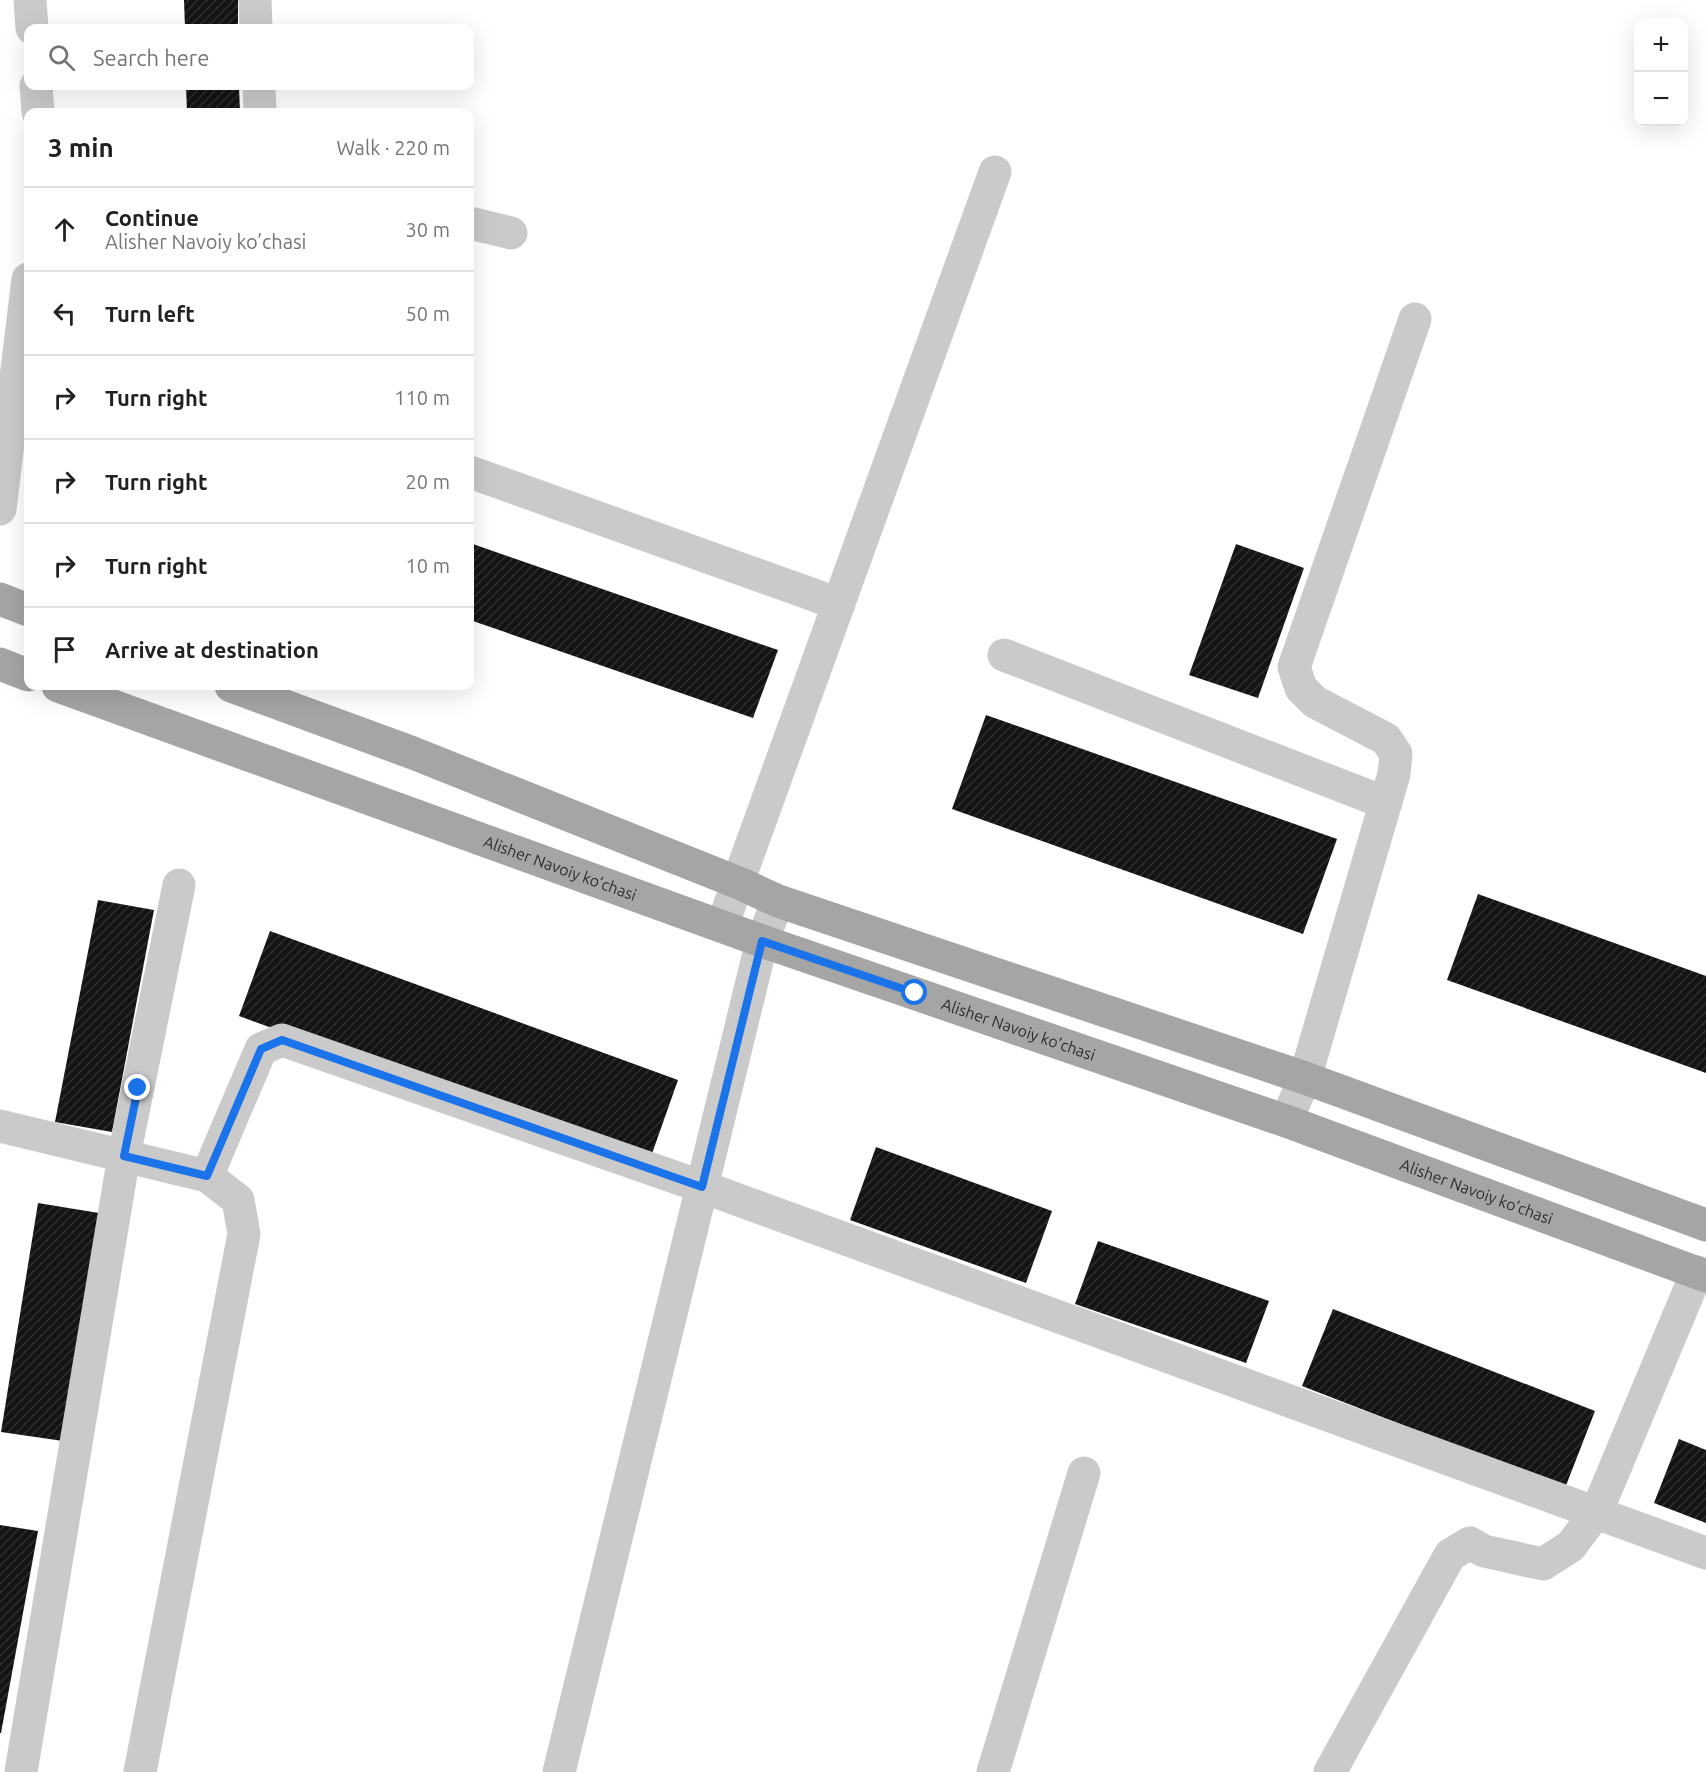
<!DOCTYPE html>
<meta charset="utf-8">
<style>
:root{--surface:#fff;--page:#f6f6f6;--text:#202124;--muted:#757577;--line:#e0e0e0}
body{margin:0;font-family:Ubuntu,sans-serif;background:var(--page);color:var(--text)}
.controls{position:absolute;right:18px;top:18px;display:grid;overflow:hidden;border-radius:12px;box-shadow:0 6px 24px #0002}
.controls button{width:54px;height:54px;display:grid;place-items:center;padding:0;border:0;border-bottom:2px solid var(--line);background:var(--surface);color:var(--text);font:30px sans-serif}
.stop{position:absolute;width:18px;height:18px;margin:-14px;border:4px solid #1a73e8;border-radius:50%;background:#fff}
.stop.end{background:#1a73e8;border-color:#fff;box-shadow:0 2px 6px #0008}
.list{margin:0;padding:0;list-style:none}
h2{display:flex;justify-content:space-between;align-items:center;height:78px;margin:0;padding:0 24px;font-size:26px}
h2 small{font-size:20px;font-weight:400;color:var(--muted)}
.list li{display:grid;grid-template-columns:39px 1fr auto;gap:18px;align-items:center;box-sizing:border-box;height:84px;padding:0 24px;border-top:2px solid var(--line)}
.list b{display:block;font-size:22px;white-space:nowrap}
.list p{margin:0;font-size:20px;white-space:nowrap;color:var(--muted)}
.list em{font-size:20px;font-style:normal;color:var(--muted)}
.icon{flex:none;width:33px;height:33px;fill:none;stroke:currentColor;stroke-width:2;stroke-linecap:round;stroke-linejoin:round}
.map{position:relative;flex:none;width:1706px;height:1772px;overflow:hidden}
.search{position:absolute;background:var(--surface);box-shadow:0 6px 24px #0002;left:24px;top:24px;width:450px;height:66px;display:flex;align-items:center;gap:15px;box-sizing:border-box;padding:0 21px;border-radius:12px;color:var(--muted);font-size:22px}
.panel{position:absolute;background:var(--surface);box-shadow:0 6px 24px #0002;left:24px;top:108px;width:450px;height:582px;border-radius:12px}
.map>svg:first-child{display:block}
.building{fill:url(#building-hatch)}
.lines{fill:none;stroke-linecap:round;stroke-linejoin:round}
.minor{stroke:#cacaca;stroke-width:33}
.major{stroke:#a5a5a5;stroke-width:33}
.route{stroke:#1a73e8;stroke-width:8}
.labels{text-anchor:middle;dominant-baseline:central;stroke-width:6;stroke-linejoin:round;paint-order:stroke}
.street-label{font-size:16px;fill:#2d2d2d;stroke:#fff}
</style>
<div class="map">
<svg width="1706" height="1772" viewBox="0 0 1706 1772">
<defs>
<pattern id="building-hatch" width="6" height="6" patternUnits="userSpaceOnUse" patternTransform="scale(1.5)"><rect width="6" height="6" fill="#141414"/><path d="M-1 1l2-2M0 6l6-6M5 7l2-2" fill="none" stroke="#2e2e2e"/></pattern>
</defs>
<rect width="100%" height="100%" fill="#fff"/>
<!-- building -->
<path class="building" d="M184 0H238V28H185Z
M186 86H239L240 112H187Z
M470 543 778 650 753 718 470 620Z
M1236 544 1304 568 1258 698 1189 675Z
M986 715 1337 839 1303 934 952 809Z
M1478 894 1706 976V1073L1447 980Z
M98 900 154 910 112 1132 55 1122Z
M270 931 678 1080 648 1165 239 1016Z
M876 1147 1052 1211 1026 1283 850 1220Z
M38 1203 99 1213 63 1441 1 1432Z
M1098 1241 1269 1301 1246 1363 1075 1304Z
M1333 1309 1595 1411 1565 1488 1302 1386Z
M1679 1439 1706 1450V1523L1654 1503Z
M0 1525 38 1531 1 1733H0Z"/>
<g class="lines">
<!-- minor -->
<path class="minor" d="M30 0 32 28
M255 0 256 28
M36 86 38 112
M259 86 260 112
M470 223 511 233
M470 472 839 604
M0 509 28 279
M1004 655 1386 803
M722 926 995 172
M1286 1121 1305 1078 1394 774 1396 754 1386 739 1315 702 1301 688 1294 667 1415 319
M0 1126 207 1176 238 1200 244 1234 140 1772
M207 1176 261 1049 282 1040 703 1187 1706 1553
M21 1772 124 1156 179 885
M559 1772 762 941 778 901
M993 1772 1084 1473
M1330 1772 1450 1555 1470 1543 1484 1551 1543 1564 1571 1546 1597 1511 1697 1272"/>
<!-- major -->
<g class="major">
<path d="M0 599 28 610"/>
<path d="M0 664 28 675"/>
<path id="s1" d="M58 686 762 941 1286 1121 1706 1276"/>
<path d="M231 686 413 753 739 883 778 901 1305 1078 1706 1225"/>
</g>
</g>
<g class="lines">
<!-- route -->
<path class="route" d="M138 1088 124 1156 207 1176 261 1049 282 1040 702 1187 762 941 915 993"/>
</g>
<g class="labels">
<!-- street labels -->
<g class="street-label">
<text stroke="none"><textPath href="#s1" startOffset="534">Alisher Navoiy ko’chasi</textPath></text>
<text stroke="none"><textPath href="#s1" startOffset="1020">Alisher Navoiy ko’chasi</textPath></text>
<text stroke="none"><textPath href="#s1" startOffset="1506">Alisher Navoiy ko’chasi</textPath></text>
</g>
</g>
</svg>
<div class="controls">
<button>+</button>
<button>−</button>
</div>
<div class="stop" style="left:915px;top:993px"></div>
<div class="stop end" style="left:138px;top:1088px"></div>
<div class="search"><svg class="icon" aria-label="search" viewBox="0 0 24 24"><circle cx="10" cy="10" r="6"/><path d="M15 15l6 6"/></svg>Search here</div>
<section class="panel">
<h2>3 min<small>Walk · 220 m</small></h2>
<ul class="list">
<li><svg class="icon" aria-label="ahead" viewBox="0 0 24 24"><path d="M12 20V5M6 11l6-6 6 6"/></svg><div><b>Continue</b><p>Alisher Navoiy ko’chasi</p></div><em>30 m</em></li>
<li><svg class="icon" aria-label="left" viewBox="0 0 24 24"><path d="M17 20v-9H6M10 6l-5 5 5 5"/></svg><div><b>Turn left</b></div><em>50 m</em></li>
<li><svg class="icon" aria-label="right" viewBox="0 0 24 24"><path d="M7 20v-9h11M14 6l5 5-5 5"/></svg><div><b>Turn right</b></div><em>110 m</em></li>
<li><svg class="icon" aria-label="right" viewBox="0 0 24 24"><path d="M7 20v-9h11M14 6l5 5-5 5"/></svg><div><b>Turn right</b></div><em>20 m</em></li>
<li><svg class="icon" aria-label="right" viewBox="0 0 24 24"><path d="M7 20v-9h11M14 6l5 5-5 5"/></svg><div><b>Turn right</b></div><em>10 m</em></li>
<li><svg class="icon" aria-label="arrive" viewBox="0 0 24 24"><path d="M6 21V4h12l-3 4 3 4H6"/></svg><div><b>Arrive at destination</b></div></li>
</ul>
</section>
</div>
